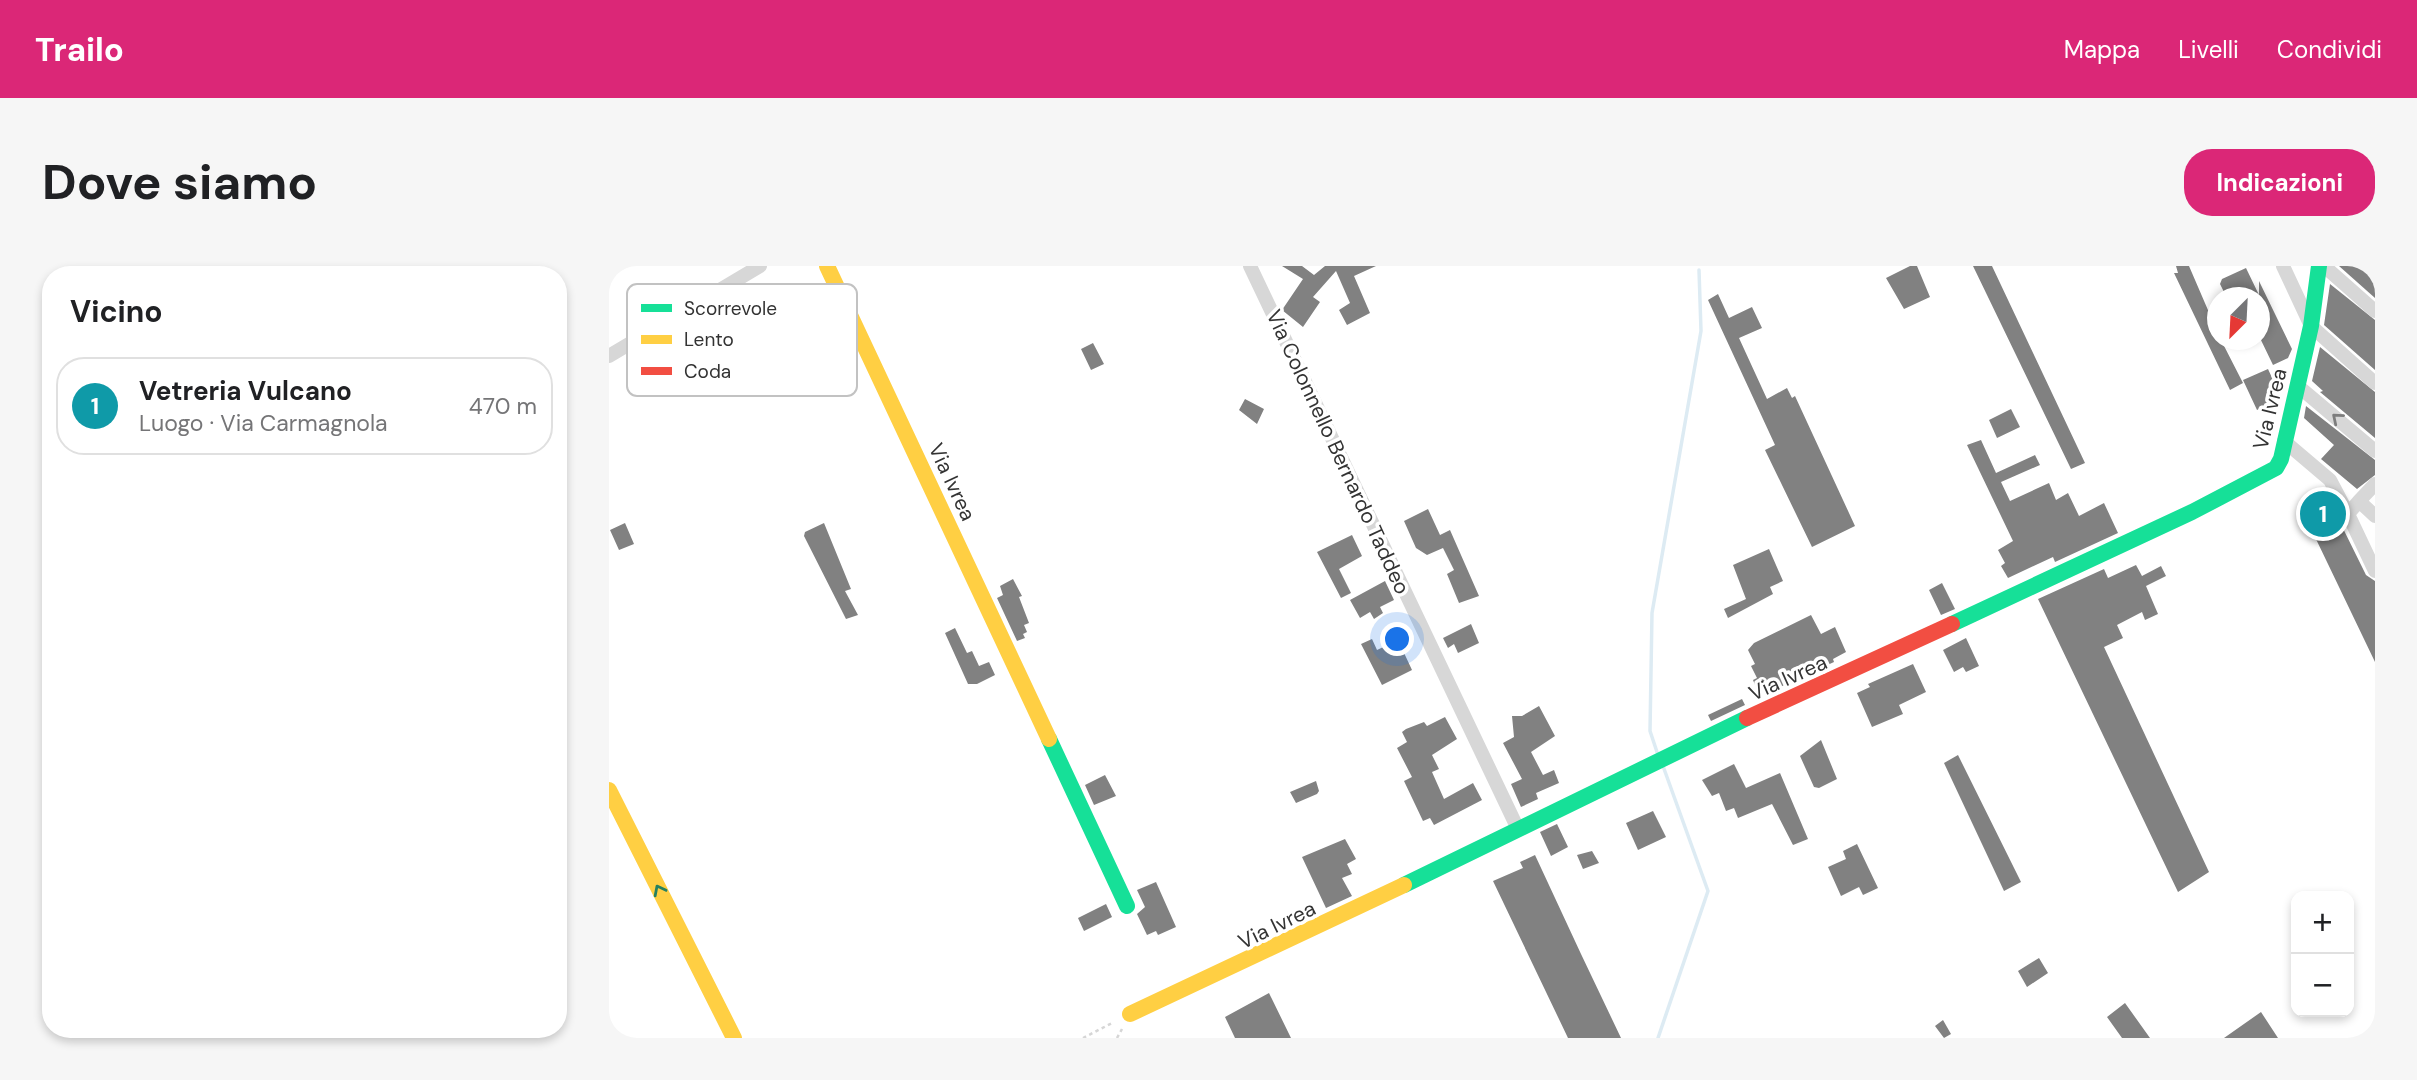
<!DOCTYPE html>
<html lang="it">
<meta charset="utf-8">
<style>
:root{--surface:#fff;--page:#f6f6f6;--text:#202124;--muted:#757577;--line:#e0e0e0;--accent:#db2777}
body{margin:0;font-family:"DM Sans",sans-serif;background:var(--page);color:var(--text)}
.controls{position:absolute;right:21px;bottom:21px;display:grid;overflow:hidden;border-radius:14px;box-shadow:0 4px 10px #0003}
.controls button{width:63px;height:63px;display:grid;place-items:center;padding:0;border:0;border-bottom:2px solid var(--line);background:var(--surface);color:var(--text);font:35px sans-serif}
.compass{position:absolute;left:1598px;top:21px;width:63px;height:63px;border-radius:50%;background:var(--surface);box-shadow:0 4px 10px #0003;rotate:204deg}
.you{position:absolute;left:789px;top:374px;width:24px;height:24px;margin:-18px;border:5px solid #fff;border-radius:50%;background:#1a73e8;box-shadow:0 0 0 10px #1a73e833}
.badge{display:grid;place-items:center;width:46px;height:46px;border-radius:50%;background:var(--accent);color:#fff;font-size:23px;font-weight:700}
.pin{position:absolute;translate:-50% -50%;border:4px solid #fff;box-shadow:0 2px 7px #0006}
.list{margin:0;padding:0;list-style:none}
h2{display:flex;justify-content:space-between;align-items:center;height:91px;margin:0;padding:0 28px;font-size:30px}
h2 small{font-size:23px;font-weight:400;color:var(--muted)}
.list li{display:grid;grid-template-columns:46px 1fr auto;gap:21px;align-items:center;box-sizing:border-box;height:98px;margin:0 14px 14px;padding:0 14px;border:2px solid var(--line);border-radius:28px}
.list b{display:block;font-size:26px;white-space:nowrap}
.list p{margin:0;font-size:23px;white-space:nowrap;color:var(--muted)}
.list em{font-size:23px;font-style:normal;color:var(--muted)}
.map{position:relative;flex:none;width:1766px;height:772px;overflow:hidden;border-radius:28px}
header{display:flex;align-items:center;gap:42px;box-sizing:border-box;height:98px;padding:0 35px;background:var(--accent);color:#fff}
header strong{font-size:33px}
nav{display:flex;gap:38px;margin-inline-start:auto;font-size:24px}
.intro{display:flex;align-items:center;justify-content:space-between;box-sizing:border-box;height:168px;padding:0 42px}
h1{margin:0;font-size:49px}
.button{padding:18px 32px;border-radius:28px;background:var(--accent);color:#fff;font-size:24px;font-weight:700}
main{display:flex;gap:42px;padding:0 42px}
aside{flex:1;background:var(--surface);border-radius:28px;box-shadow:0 4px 10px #0003}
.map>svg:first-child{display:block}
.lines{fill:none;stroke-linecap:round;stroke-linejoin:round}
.stream{stroke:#ddebf3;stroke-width:3.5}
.building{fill:#818181}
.path{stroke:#d6d6d6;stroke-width:2.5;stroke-dasharray:3.5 3.5;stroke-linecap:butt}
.street{stroke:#d7d7d7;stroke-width:14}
.fast{stroke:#16e098;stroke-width:16}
.slow{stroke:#ffcf43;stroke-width:16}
.jam{stroke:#f24e42;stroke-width:16}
.oneway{stroke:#7d7d7d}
.oneway2{stroke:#268160}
.labels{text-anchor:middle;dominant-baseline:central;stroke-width:7;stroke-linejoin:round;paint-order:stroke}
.street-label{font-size:21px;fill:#333;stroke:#fff}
.key{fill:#fff;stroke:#c2c2c2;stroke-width:2}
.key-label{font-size:19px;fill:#333}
</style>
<header>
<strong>Trailo</strong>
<nav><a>Mappa</a><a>Livelli</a><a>Condividi</a></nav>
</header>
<div class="intro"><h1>Dove siamo</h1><a class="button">Indicazioni</a></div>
<main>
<aside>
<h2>Vicino<small></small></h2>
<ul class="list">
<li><span class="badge" style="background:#0f9aa8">1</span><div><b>Vetreria Vulcano</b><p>Luogo · Via Carmagnola</p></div><em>470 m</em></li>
</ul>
</aside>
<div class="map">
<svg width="1766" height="772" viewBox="0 0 1766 772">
<rect width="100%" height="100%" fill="#fff"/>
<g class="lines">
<!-- stream -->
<path class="stream" d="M1048 486 1041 465 1043 347 1092 65 1090 4
M1049 772 1099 625 1054 500"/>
</g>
<!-- building -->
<path class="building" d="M673 0H693L705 9 716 0H767L745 10 761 47 738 59 730 44 741 37 727 5 704 31 711 36 694 61 673 44 694 13Z
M1301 0H1308L1321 31 1295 43 1277 12Z
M1364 0H1383L1476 197 1462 203Z
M1567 0H1580L1608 65V74H1612L1634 117 1621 124 1565 7H1569Z
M1730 0H1766V32Z
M1637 2 1650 29V15L1683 83 1679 92 1664 99 1650 70V32H1618L1611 18 1613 13Z
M1721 18 1766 54V104L1715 59Z
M1109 28 1120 52 1143 41 1153 62 1130 72 1158 133 1178 122 1183 132 1186 130 1246 260 1203 281 1156 184 1166 179 1099 34Z
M484 77 495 98 482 104 472 83Z
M1711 81 1766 126V172L1711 126 1714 125 1703 115Z
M1659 103 1670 127 1661 132 1663 137 1648 144 1634 114Z
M636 133 655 143 648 158 630 144Z
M1697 140 1766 194V209L1748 223 1712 193 1725 179 1695 152Z
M1402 143 1411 161 1388 172 1380 154Z
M1372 174 1387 207 1426 189 1431 199 1392 216 1401 235 1440 217 1447 234 1459 227 1470 250 1495 237 1509 267 1446 296 1444 291 1399 312 1392 300 1396 297 1389 284 1404 275 1358 179Z
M1717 228 1757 309 1766 315V396L1706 271 1694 236Z
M819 243 831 269 841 264 870 330 850 337 838 308 845 304 834 282 818 289 807 282 795 255Z
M16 257 25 278 10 284 1 264Z
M215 257 242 323 236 325 249 349 237 353 195 270 196 266Z
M743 269 753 290 730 303 742 327 732 332 708 286Z
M1160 283 1174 315 1161 321 1164 328 1119 352 1115 343 1137 333 1124 299Z
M1527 299 1533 310 1552 300 1557 310 1537 320 1549 348 1536 354 1533 346 1508 359 1514 372 1495 381 1600 606 1569 626 1429 333 1495 303 1499 312Z
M404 313 413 330 410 331 420 357 415 359 418 366 414 368 416 372 408 375 388 332 394 329 391 320Z
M776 315 785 334 771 341 774 347 765 353 761 346 751 352 741 334Z
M1333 317 1346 343 1332 349 1320 324Z
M1202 349 1212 368 1226 361 1237 386 1224 393 1225 396 1167 423 1166 421 1158 425 1156 420 1148 424 1144 414 1148 412 1142 400 1146 398 1139 384 1145 377Z
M862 358 870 377 849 387 845 378 839 382 834 372Z
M346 362 358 387 363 385 370 400 380 396 386 409 368 418H359L336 367Z
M1357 372 1370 400 1357 406 1354 401 1345 406 1334 384Z
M763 373 768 384 789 374 803 404 773 419 752 378Z
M1304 398 1317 426 1290 439 1294 448 1263 461 1248 427 1261 421 1259 418Z
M1133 433 1136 439 1102 455 1099 449Z
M930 440 946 470 922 486 934 509 945 504 950 517 927 527 929 533 912 541 902 518 913 513 894 477 905 471 903 450H913Z
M836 451 848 473 823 489 830 503 823 506 835 533 864 517 873 534 825 559 821 552 814 555 795 515 803 511 788 482 798 476 793 466 797 463 815 456 818 460Z
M1212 474 1228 513 1210 522 1205 521 1191 490Z
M1349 489 1412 616 1395 625 1335 497Z
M1125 498 1137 522 1171 507 1199 573 1184 579 1163 538 1129 552 1125 542 1117 545 1110 527 1103 530 1093 514Z
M496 509 507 530 485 539 476 519Z
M707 515 710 525 708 528 687 537 681 526Z
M1044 545 1057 571 1029 584 1017 557Z
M948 558 959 581 942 590 931 566Z
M736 573 747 593 738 598 743 608 733 612 743 630 717 642 693 591Z
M1248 578 1269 622 1254 629 1250 621 1232 630 1219 601 1237 593 1234 585Z
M983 585 990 597 974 603 968 589Z
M926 589 972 688 1012 772H959L884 615 914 602 911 596Z
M547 616 567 661 549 669 547 665 538 669 528 648 536 641 528 624Z
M497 638 503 651 475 665 469 652Z
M1430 692 1439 707 1418 721 1409 705Z
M660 727 682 772H626L616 751Z
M1516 737 1541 772H1513L1498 751Z
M1652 746 1669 772H1615Z
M1334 754 1342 768 1335 772 1326 760Z"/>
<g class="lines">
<!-- path -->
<path class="path" d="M474 772 505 756
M508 772 513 763"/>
<!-- street -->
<path class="street" d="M641 0 908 561
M1674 0 1702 60 1766 117
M1715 0 1766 45
M0 90 151 0
M1689 120 1766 185
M1675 175 1721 214 1739 248 1750 235 1766 250
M1750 235 1766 218
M1739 248 1766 305"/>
<!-- fast -->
<path class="fast" d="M1343 358 1583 246 1667 202 1672 193 1702 60 1710 0
M440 473 518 640
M795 619 1138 452"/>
<!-- slow -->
<path class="slow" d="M218 0 440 473
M0 524 125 772
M521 748 795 619"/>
<!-- jam -->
<path class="jam" d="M1138 452 1343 358"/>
</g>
<!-- one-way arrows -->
<defs><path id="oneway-chevron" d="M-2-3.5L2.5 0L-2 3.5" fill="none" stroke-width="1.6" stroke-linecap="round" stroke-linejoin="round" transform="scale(1.75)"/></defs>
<use class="oneway" href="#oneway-chevron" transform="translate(1728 152) rotate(-140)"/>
<use class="oneway2" href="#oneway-chevron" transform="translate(50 624) rotate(-117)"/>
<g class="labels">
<!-- street labels -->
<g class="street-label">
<text transform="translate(1661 143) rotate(-76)">Via Ivrea</text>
<text transform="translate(729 186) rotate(65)">Via Colonnello Bernardo Taddeo</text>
<text transform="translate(343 216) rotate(65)">Via Ivrea</text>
<text transform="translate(1179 412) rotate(-24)">Via Ivrea</text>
<text transform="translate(668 659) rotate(-26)">Via Ivrea</text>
</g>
</g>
<!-- legend -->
<rect x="18" y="18" width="230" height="112" rx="10" class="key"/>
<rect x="32" y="38" width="31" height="8" fill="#16e098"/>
<rect x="32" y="69" width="31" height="9" fill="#ffcf43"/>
<rect x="32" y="101" width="31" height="8" fill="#f24e42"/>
<g class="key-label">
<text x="75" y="49">Scorrevole</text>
<text x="75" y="80">Lento</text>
<text x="75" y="112">Coda</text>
</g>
</svg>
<div class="controls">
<button>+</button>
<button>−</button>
</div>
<svg class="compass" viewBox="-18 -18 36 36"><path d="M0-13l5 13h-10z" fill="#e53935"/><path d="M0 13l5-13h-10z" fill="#757577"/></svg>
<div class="you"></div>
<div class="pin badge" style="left:1714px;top:248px;background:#0f9aa8">1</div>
</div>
</main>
